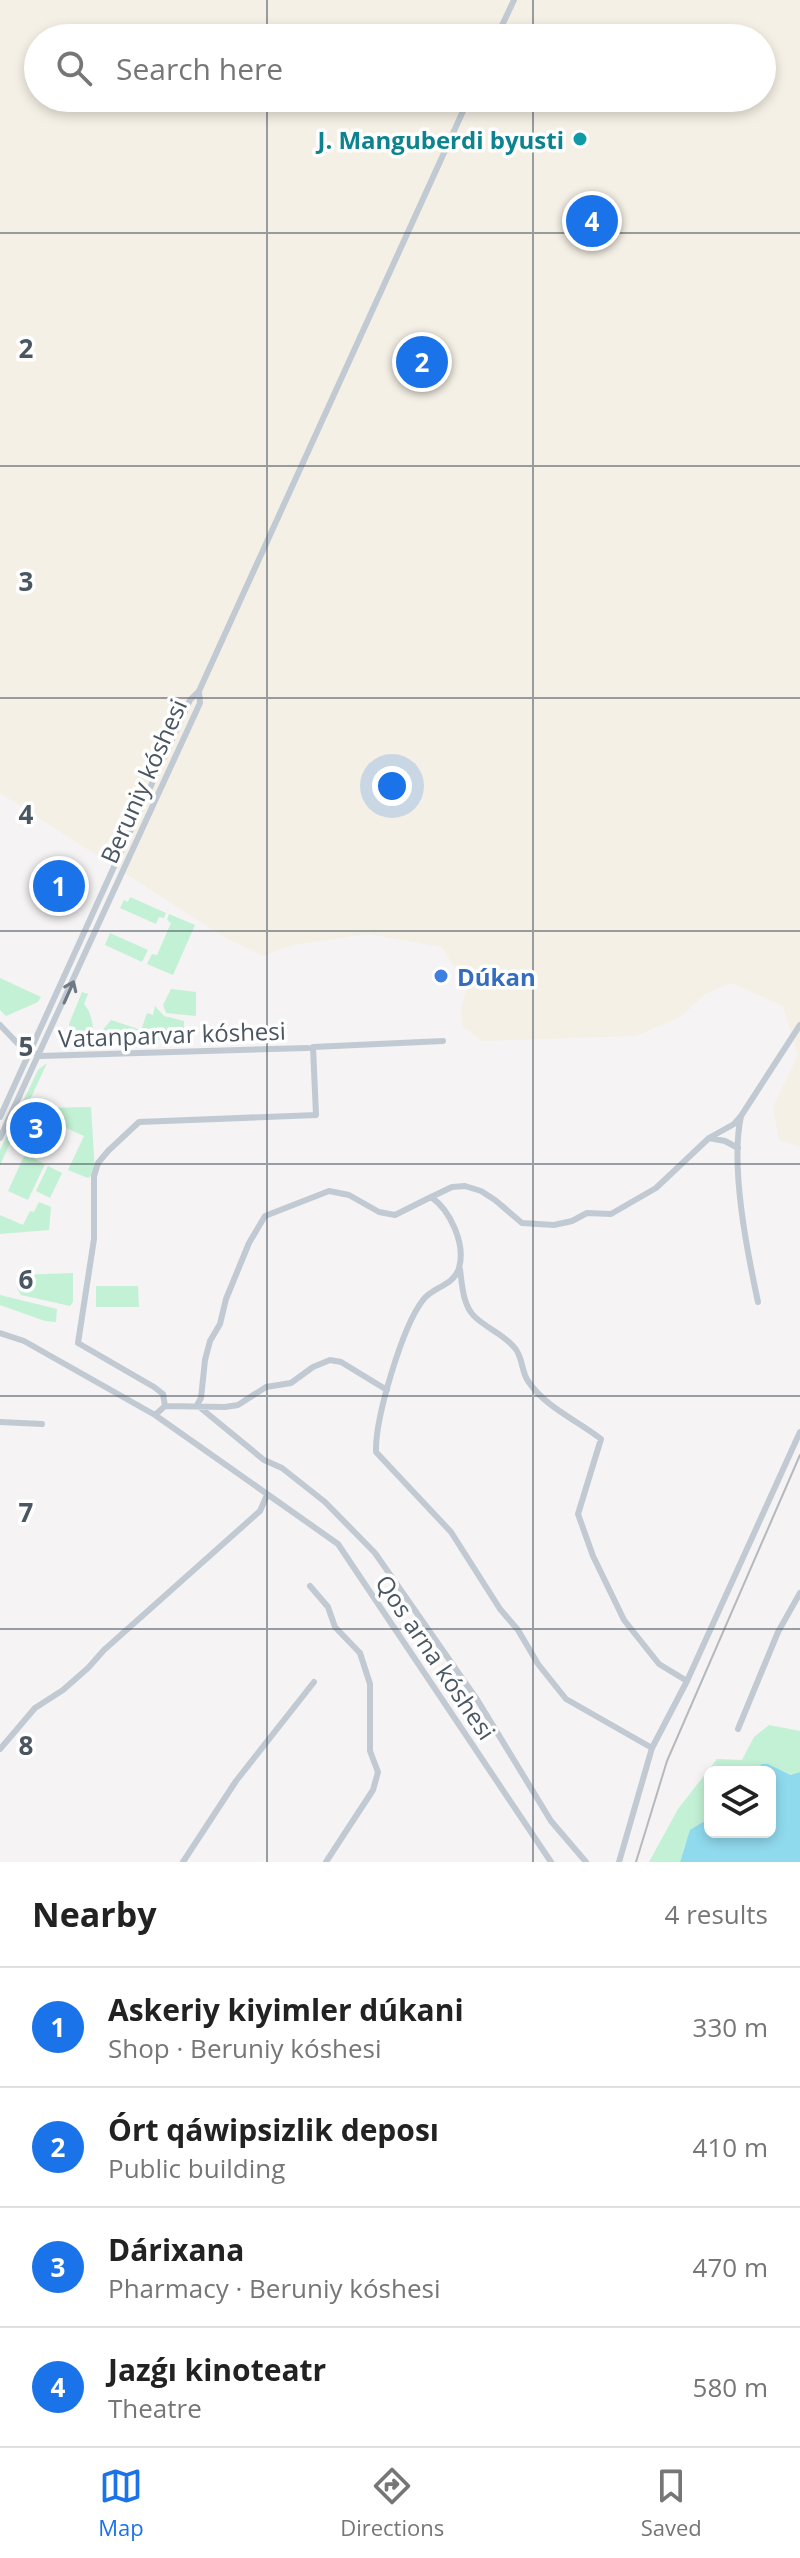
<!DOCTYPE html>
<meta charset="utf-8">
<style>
:root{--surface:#fff;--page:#f2f2f2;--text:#222;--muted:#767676;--line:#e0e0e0;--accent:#1a73e8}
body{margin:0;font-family:"Open Sans",sans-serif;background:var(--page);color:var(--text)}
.controls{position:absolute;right:24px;bottom:24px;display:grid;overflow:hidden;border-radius:12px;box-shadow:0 4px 12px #0003}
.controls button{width:72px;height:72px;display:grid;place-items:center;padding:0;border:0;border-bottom:2px solid var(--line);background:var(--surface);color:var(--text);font:40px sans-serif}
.you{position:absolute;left:392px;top:786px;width:28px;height:28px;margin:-20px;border:6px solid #fff;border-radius:50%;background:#1a73e8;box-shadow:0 0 0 12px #1a73e833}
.badge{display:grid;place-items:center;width:52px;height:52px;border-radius:50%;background:var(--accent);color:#fff;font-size:26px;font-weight:700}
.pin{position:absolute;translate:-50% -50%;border:4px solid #fff;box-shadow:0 2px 8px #0006}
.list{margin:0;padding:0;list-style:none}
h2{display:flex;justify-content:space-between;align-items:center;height:104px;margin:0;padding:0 32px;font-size:34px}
h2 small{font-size:26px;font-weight:400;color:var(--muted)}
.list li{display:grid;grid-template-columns:52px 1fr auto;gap:24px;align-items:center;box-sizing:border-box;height:120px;padding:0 32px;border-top:2px solid var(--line)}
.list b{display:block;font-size:30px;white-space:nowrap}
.list p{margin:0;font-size:26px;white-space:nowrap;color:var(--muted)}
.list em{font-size:26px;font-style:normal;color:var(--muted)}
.icon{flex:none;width:44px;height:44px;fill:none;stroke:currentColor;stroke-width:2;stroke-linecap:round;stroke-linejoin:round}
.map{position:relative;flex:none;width:800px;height:1862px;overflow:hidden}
.search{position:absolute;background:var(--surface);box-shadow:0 4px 12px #0003;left:24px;right:24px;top:24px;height:88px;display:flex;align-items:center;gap:20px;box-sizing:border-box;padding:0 28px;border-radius:44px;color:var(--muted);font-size:30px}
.sheet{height:584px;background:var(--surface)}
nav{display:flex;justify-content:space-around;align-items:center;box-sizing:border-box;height:112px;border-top:2px solid var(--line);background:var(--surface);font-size:22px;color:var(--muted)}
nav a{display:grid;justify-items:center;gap:4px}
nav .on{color:var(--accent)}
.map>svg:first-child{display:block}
.green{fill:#c3f1d5}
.sand{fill:#f5f0e5;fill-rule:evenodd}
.water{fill:#90daee}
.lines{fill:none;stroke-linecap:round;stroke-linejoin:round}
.minor{stroke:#c1cad2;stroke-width:6}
.rail{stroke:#b5b8bd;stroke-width:2}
.oneway{stroke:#6e7983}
.grid{fill:none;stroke:#4a5661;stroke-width:2;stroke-opacity:0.55}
.culture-dot{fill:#0f9aa8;stroke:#fff;stroke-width:3}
.shop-dot{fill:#3f7fe0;stroke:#fff;stroke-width:3}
.labels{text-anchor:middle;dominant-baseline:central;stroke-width:7;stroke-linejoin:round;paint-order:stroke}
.culture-label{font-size:24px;font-weight:bold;fill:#0d838f;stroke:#fff;text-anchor:end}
.street-label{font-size:24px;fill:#4a5661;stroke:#fff}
.shop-label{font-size:24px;font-weight:bold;fill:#366cbe;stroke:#fff;text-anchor:start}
.grid-label{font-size:26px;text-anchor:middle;font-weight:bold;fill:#4a5661;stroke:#fff;stroke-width:7;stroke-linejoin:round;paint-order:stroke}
</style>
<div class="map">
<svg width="800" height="1862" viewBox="0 0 800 1862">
<rect width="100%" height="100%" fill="#f5f3f3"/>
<!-- green -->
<path class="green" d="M130 897 166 913 164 918 159 917 156 924 120 908 124 900 128 902Z
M169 914 195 925 173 975 147 964 152 954 157 955 171 923 167 920Z
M110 933 148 950 142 962 105 945Z
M0 978 41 997 38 1002 6 1016 0 1010Z
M171 989 196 992V1016L166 1013 163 1005Z
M82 992 88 994 84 1004C96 1019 90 1029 98 1045L74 1047 69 1024Z
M155 1006 164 1016 184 1021V1039L107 1042 102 1031 111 1020 141 1030 147 1013 153 1015Z
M47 1063 0 1165V1150L38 1070Z
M91 1107 95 1173 88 1178 68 1170 84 1136 39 1116 43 1108Z
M25 1154 45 1164 28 1200 8 1191Z
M48 1166 62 1173 50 1198 36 1191Z
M39 1202 51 1207 49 1230 0 1234V1215L23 1225 30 1211 34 1212Z
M73 1273V1302L70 1306 21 1295 17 1288 16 1275Z
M96 1286H138L139 1307H96Z
M0 1295 57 1309 56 1322 45 1321 0 1305Z
M769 1725 800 1731V1772L792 1775 768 1764 760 1769 764 1772H710V1822H703L685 1845 680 1862H649L678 1809 717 1759 742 1760 754 1737Z"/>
<!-- sand -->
<path class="sand" d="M0 0H800V1147L779 1140 773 1107 798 1055 783 1006 731 983 705 994 682 1016 636 1036 482 1041 463 1027 461 1009 469 980 453 965 442 947 368 934 293 945 263 956 224 937 0 793ZM38 38H762V98H38Z"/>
<!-- water -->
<path class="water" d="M761 1764H768L791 1775 800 1772V1862H680L690 1830 703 1822H710V1832H770V1772L760 1769Z"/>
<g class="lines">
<!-- minor -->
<path class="minor" d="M496 38 514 0
M0 1025 21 1047 40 1056 308 1048
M0 1117 190 700 199 691 469 98
M0 1138 200 703 199 691
M709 1138 725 1141 738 1148
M431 1197 452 1187 465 1186 481 1191 495 1200 522 1223 554 1225 572 1221 587 1213 611 1214 656 1188 709 1138 734 1124 741 1116
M460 1269C462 1285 463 1305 474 1316 486 1328 503 1334 514 1347 523 1356 521 1371 528 1381 546 1408 577 1420 601 1439L578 1514 593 1556 624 1620 659 1664 687 1681
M758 1302C747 1251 730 1166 741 1116L800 1025
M0 1333 24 1341 155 1415 338 1544 551 1862
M197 1405 201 1398 205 1360 210 1341 220 1324 226 1299 249 1243 265 1216 329 1191 349 1195 379 1212 395 1215 431 1197C450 1210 466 1244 459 1268 453 1287 433 1286 423 1300 402 1327 375 1419 376 1452L451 1532 500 1609 518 1630 538 1664 566 1699 652 1748
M197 1405 264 1460 282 1468 325 1502 375 1553 478 1701 551 1821 586 1862
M165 1406 163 1394 154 1387 78 1343 94 1239V1176L98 1163 108 1151 139 1122 316 1115 313 1047 443 1041
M155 1415 165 1406 225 1407 238 1405 266 1387 291 1383 313 1367 330 1360 341 1362 387 1390
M0 1422 42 1424
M310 1586 328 1607 335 1627 360 1653 370 1684V1751L378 1772 373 1790 326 1862
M738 1729 778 1632 800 1593
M0 1749 35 1708 63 1690 88 1668 104 1650 260 1511 267 1495
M183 1862 236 1781 314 1682
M619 1862 652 1748 687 1681 800 1432"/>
<!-- rail -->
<path class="rail" d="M636 1862 667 1761 800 1455"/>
</g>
<!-- one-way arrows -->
<defs><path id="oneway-shaft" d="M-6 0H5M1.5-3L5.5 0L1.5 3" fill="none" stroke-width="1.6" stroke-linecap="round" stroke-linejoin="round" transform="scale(2)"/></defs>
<use class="oneway" href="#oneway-shaft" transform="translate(69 992) rotate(-66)"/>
<!-- grid -->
<path class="grid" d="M267 0V38M533 0V38M267 98V1862M533 98V1862M0 233H800M0 466H800M0 698H800M0 931H800M0 1164H800M0 1396H800M0 1629H800"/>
<!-- markers -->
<circle class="culture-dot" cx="580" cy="139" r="8"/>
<circle class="shop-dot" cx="441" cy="976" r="8"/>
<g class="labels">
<!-- culture labels -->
<g class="culture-label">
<text x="564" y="139">J. Manguberdi byusti</text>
</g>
<!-- street labels -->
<g class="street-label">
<text transform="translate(143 781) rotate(-66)">Beruniy kóshesi</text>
<text transform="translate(172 1034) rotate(-2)">Vatanparvar kóshesi</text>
<text transform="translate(436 1657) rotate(56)">Qos arna kóshesi</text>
</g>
<!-- shop labels -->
<g class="shop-label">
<text x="457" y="976">Dúkan</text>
</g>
</g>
<g class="grid-label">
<text x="26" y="358">2</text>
<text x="26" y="591">3</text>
<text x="26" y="824">4</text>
<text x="26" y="1056">5</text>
<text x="26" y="1289">6</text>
<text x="26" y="1522">7</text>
<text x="26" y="1755">8</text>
</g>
</svg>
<div class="controls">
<button><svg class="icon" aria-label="layers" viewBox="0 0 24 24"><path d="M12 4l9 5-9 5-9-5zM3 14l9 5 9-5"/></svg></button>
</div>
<div class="you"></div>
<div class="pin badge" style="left:59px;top:886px">1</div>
<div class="pin badge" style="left:422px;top:362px">2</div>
<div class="pin badge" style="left:36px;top:1128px">3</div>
<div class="pin badge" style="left:592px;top:221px">4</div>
<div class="search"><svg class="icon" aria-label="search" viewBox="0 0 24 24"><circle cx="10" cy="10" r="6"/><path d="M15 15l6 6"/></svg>Search here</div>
</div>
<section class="sheet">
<h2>Nearby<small>4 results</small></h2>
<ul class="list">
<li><span class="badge">1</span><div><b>Askeriy kiyimler dúkani</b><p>Shop · Beruniy kóshesi</p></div><em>330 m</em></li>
<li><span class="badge">2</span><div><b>Órt qáwipsizlik deposı</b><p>Public building</p></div><em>410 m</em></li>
<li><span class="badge">3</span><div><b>Dárixana</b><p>Pharmacy · Beruniy kóshesi</p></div><em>470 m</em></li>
<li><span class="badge">4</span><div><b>Jazǵı kinoteatr</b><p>Theatre</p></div><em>580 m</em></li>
</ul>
</section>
<nav>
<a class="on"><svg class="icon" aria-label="map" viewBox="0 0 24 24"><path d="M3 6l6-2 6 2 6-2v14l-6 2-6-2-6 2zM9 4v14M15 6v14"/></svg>Map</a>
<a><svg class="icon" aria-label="directions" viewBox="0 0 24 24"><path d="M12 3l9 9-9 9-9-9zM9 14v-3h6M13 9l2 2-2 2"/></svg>Directions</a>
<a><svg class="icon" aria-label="saved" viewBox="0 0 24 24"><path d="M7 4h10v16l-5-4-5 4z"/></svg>Saved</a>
</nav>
